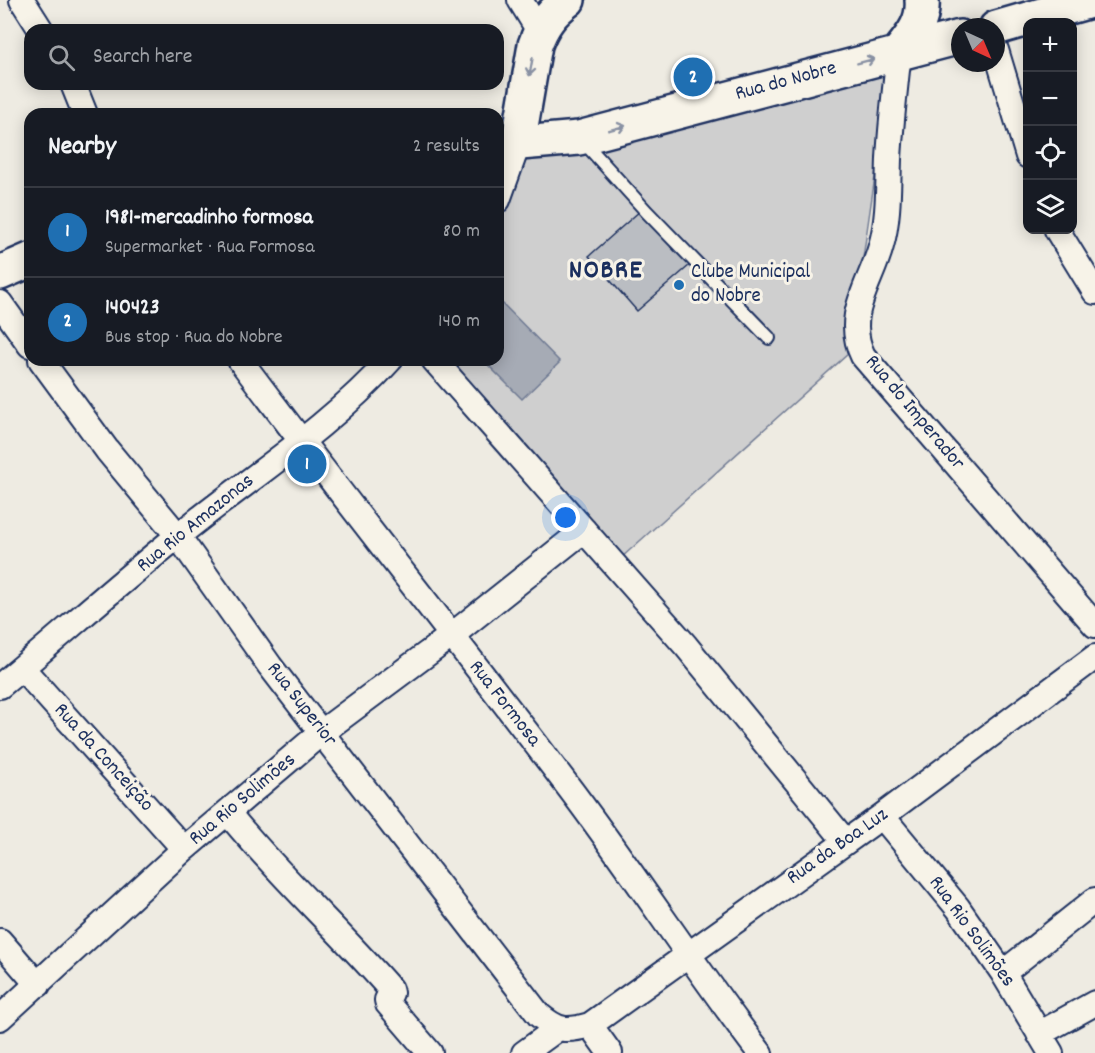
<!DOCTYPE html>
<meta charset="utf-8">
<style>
:root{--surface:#171b24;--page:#20242c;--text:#f1f3f6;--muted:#9ea1a6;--line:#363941;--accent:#1f6fb2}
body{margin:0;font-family:Dekko,sans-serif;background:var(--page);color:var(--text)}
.controls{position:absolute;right:18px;top:18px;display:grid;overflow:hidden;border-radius:12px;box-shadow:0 3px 15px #0003}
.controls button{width:54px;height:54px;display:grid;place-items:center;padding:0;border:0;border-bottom:2px solid var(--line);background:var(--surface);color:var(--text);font:30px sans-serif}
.compass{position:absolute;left:951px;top:18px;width:54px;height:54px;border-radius:50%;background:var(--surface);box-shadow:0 3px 15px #0003;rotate:136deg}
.you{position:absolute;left:566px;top:518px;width:21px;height:21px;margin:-15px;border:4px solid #fff;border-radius:50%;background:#1a73e8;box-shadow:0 0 0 9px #1a73e833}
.badge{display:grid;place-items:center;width:39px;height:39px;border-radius:50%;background:var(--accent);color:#fff;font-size:20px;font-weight:700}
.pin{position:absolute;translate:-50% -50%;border:3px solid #fff;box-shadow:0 2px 6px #0006}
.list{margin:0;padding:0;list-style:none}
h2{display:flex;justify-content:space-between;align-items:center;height:78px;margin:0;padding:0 24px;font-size:26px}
h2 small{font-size:20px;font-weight:400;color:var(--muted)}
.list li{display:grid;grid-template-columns:39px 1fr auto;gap:18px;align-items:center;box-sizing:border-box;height:90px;padding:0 24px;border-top:2px solid var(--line)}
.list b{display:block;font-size:22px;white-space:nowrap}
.list p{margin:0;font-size:20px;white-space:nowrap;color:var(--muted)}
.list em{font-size:20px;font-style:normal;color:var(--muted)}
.icon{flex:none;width:33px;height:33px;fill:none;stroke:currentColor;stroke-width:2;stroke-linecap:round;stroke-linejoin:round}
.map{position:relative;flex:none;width:1095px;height:1053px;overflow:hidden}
.search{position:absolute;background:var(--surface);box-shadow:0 3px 15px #0003;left:24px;top:24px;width:480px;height:66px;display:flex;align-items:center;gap:15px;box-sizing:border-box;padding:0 21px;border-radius:18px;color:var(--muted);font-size:22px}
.panel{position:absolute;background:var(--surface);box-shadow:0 3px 15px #0003;left:24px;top:108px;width:480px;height:258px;border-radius:18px}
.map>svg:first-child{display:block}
.green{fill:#cfcfcf;stroke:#757f96;stroke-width:1.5}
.water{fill:#a6abb5;stroke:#6e7992;stroke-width:1.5}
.building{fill:#babdc2;stroke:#1b2f5e;stroke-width:1.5}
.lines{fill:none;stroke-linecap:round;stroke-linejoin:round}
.lane-casing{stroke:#1b2f5e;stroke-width:16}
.street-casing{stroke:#1b2f5e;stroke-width:28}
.secondary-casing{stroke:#1b2f5e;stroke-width:38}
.lane{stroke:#f7f3e8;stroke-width:12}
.street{stroke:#f7f3e8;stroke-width:24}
.secondary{stroke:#f7f3e8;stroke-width:33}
.oneway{stroke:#8991a3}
.poi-dot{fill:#1f6fb2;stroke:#f7f3e8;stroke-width:2}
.labels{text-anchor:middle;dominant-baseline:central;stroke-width:6;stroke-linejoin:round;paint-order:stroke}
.street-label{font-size:21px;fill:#1b2f5e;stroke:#f7f3e8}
.poi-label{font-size:21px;fill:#1b2f5e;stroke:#f7f3e8;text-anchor:start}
.district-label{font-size:27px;font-weight:bold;letter-spacing:1.5px;fill:#1b2f5e;stroke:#f7f3e8}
</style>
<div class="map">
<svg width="1095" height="1053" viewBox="0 0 1095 1053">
<rect width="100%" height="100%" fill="#eeebe2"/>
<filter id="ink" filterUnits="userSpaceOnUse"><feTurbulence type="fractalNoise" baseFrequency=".0167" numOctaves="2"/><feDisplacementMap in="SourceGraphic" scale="12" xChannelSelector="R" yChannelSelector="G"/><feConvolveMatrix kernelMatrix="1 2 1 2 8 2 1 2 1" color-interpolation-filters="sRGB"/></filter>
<g filter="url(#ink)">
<!-- green -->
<path class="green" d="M892 61 849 353 621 558 443 360H498V217L521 151Z"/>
<!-- water -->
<path class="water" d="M502 303 560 362 522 399 483 360H498V307Z"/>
<!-- building -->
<path class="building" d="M641 210 690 265 637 311 589 256Z"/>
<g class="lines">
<!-- lane casing -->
<g class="lane-casing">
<path id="lane" d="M582 140 647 212 769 338"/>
</g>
<!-- street casing -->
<g class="street-casing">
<path id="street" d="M22 0 41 30
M520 0 539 31
M996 50 1028 156
M899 52C895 88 891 123 889 159 888 187 889 218 881 246 871 284 843 315 863 356L1095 625
M73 84 85 114
M498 200 518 144
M1057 230 1095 292
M0 303 30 345
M41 360 107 450 178 536 270 666 539 1015C558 1031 566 1032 590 1025L882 816 1095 657
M240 360C346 502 457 640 564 781 632 870 692 964 760 1053
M434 360 686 646 845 841
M22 668 184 849
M0 686C60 636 118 584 179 535 249 478 329 428 390 360
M228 813C278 875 338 929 390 989L391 993 387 1000 388 1004 430 1053
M882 816 958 908 1003 973 1051 1053
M0 941 38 985
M1003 973 1095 900
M0 1018 184 849 322 732 451 636 584 530
M590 1025 610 1053
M1039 1034 1095 1003
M524 1053 557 1029"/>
</g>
<!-- secondary casing -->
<g class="secondary-casing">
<path id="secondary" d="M996 28 1094 0
M899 52C912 36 924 22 922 0
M518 144 535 45C542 25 551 13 568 0
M498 145 579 138 960 37
M0 273 30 260"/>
</g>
<!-- lane -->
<use href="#lane" class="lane"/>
<!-- street -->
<use href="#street" class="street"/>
<!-- secondary -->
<use href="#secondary" class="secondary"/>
</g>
<!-- one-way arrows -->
<defs><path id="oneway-shaft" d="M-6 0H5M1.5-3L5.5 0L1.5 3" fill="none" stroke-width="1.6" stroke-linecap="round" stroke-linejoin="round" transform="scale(1.5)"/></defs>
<g class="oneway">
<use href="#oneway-shaft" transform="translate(866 61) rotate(-15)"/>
<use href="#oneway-shaft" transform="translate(531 67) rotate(100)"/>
<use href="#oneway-shaft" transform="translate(617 128) rotate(-15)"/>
</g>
</g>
<!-- markers -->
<circle class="poi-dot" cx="679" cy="285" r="6"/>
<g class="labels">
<!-- street labels -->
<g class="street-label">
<text transform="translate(786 82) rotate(-15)">Rua do Nobre</text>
<text transform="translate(914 413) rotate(50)">Rua do Imperador</text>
<text transform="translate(196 524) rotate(-39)">Rua Rio Amazonas</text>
<text transform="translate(504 704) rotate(52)">Rua Formosa</text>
<text transform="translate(301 705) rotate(52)">Rua Superior</text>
<text transform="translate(103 758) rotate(48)">Rua da Conceição</text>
<text transform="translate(243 800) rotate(-40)">Rua Rio Solimões</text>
<text transform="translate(838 847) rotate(-35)">Rua da Boa Luz</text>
<text transform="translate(971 932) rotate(54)">Rua Rio Solimões</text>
</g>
<!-- poi labels -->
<g class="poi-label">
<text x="691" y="273">Clube Municipal<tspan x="691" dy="24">do Nobre</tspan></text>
</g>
<!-- district labels -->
<g class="district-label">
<text x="606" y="271">NOBRE</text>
</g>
</g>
</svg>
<div class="controls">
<button>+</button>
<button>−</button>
<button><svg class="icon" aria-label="locate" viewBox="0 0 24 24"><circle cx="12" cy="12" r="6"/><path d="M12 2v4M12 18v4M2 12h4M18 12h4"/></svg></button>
<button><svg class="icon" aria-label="layers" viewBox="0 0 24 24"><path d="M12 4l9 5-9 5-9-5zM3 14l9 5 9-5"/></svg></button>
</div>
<svg class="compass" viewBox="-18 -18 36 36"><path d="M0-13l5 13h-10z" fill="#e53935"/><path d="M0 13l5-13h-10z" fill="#9ea1a6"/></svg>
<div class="you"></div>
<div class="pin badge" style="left:307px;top:464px">1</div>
<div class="pin badge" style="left:693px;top:77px">2</div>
<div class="search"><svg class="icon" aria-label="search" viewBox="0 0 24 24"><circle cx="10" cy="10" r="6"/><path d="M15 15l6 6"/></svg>Search here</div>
<section class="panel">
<h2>Nearby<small>2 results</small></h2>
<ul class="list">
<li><span class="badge">1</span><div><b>1981-mercadinho formosa</b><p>Supermarket · Rua Formosa</p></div><em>80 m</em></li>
<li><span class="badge">2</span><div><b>140423</b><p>Bus stop · Rua do Nobre</p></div><em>140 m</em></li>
</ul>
</section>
</div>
